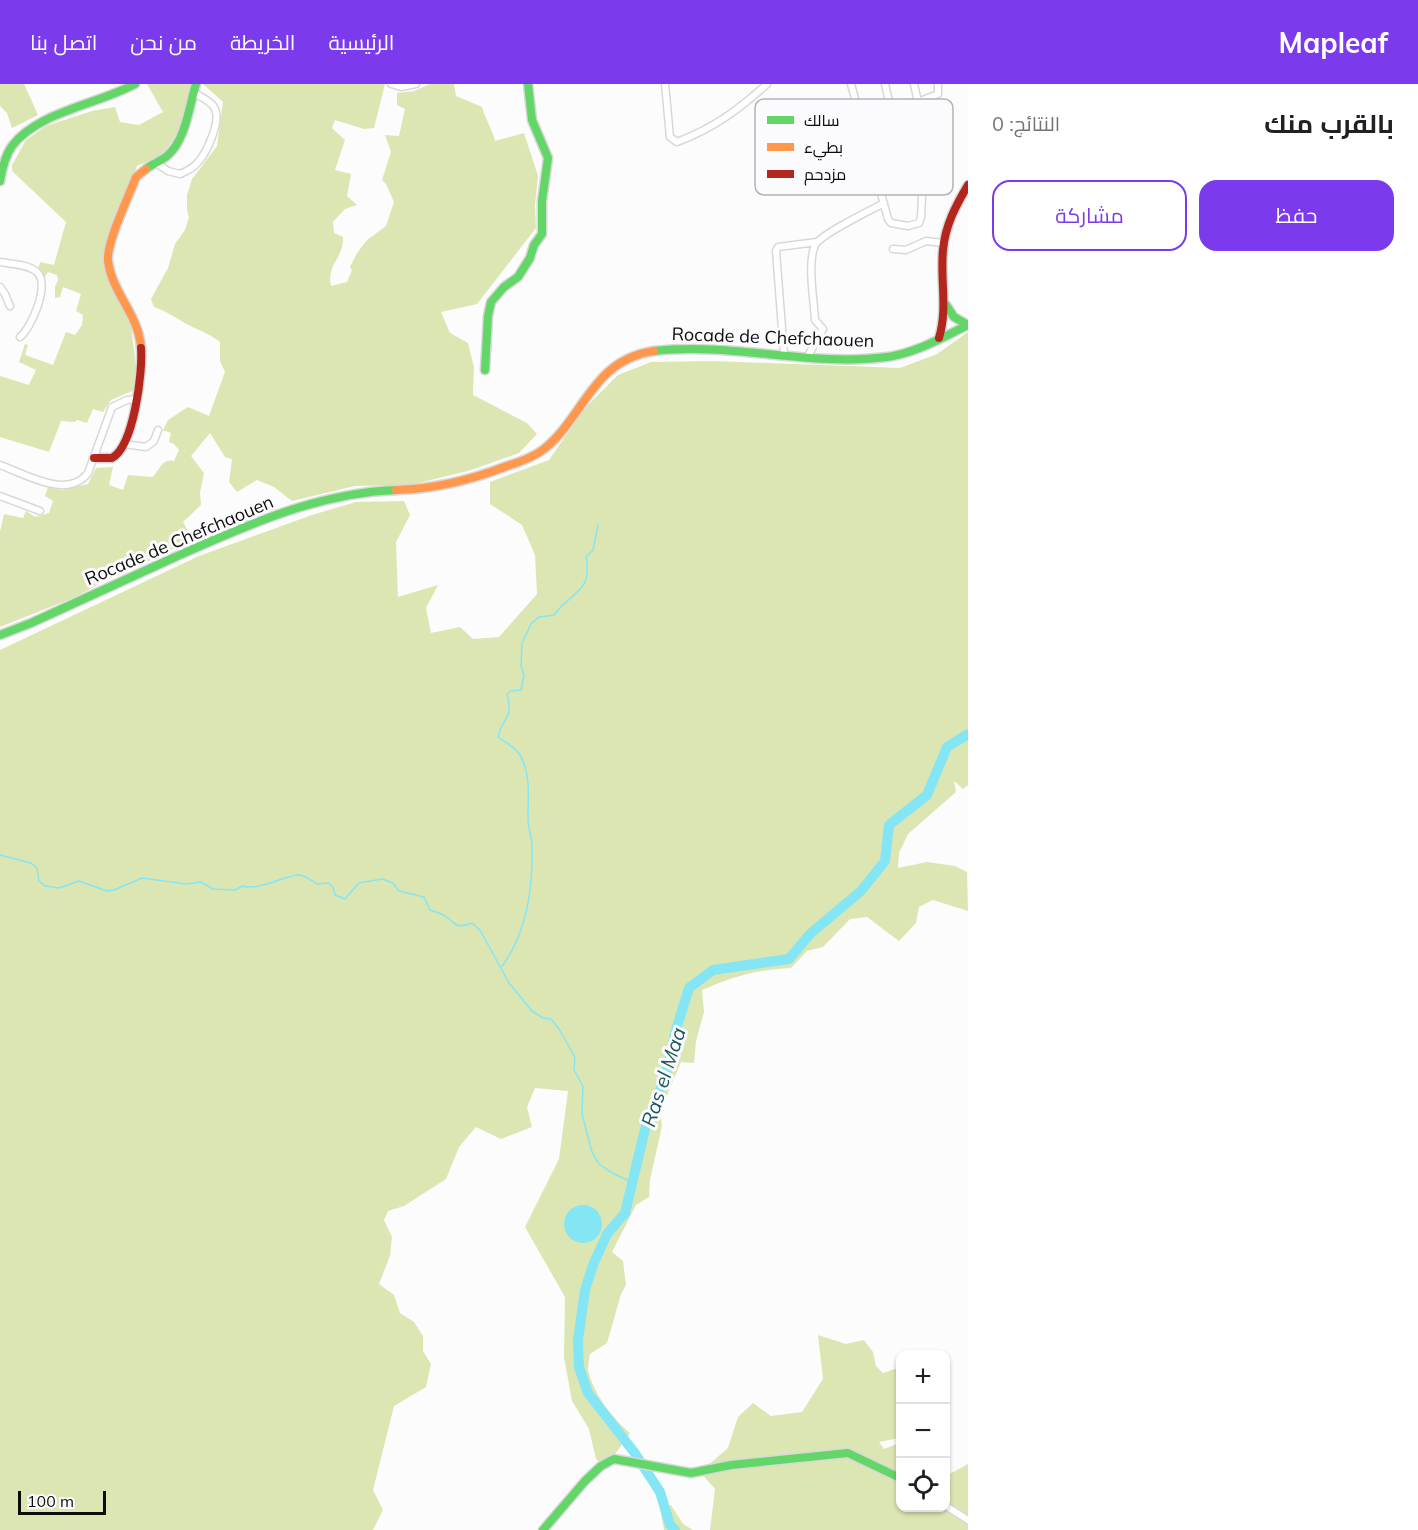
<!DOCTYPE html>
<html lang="ar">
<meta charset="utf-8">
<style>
:root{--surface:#fff;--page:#f2f2f2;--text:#202124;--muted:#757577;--line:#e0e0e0;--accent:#7c3aed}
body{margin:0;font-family:Mulish,Cairo,sans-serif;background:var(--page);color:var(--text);direction:rtl}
.controls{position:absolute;right:18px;bottom:18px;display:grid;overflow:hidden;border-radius:12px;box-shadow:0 2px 4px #0004}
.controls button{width:54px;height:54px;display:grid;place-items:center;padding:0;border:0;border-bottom:2px solid var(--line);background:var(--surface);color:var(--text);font:30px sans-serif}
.scale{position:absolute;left:18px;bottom:15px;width:88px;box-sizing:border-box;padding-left:6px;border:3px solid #0c0c0d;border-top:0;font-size:16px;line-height:21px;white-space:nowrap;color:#0c0c0d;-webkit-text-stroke:4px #fbfbfd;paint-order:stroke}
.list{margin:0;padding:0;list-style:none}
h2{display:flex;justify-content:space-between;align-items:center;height:78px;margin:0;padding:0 24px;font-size:26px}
h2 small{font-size:20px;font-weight:400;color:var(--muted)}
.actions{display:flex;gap:12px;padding:18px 24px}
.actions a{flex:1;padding:14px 0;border:2px solid var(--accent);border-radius:18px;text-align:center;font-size:21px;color:var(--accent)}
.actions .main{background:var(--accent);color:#fff}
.icon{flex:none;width:33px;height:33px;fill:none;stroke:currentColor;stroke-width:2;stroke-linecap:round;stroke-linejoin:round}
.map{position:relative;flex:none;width:968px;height:1446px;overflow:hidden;direction:ltr}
header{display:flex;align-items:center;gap:36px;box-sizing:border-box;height:84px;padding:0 30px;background:var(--accent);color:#fff}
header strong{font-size:28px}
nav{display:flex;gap:33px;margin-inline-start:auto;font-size:21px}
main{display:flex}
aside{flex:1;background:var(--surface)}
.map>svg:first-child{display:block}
.green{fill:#dbe6b3}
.water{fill:#84e6f5}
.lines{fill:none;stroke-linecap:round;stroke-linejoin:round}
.stream{stroke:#84e6f5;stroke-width:1.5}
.river{stroke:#84e6f5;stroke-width:10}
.street-casing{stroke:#d8d8d8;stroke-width:9}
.fast-casing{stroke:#d8d8d8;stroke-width:11}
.slow-casing{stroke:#d8d8d8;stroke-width:11}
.jam-casing{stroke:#d8d8d8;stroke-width:11}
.street{stroke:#fff;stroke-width:6}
.fast{stroke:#63d668;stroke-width:8}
.slow{stroke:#ff974d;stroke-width:8}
.jam{stroke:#b3261e;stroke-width:8}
.labels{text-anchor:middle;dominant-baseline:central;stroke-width:6;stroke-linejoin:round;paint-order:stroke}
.street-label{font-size:18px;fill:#0c0c0d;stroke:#fbfbfd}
.water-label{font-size:20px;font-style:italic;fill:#1a555e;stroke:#fbfbfd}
.key{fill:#fbfbfd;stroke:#b3b3b5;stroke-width:1.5}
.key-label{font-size:16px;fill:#0c0c0d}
</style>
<header>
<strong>Mapleaf</strong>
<nav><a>الرئيسية</a><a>الخريطة</a><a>من نحن</a><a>اتصل بنا</a></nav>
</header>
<main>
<aside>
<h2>بالقرب منك<small>النتائج: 0</small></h2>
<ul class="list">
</ul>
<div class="actions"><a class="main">حفظ</a><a>مشاركة</a></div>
</aside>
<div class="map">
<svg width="968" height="1446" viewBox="0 0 968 1446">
<rect width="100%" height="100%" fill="#fcfcfc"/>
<!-- green -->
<path class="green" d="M0 0H24L38 31 12 44 7 29 0 22Z
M147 0H191C187 20 179 56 162 69 156 75 145 78 137 82L111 149 103 179 111 202 130 235 136 282 135 309 132 307 111 316 103 328 93 325 87 339 77 336 75 338 61 337 49 368 0 353V292L29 301 36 286 19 278 25 260 28 261 25 271 53 281 66 248 75 251 82 241 83 231 76 227 81 210 63 203 60 213 55 214V203L58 196 57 191 48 188 44 194 38 186 40 178 54 181 66 138 12 87V81L26 56 46 42 92 27 115 23 120 38 139 41 163 28Z
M203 0H385L374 44 364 45 335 36 332 44 345 56 335 86 351 90 347 112 357 121 345 125 333 138 334 149 343 153C344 174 326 181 331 202L347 198 352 186 350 183 357 169 367 156 386 142 394 118 386 100 382 96 391 68 385 51 399 52 405 25 397 21V9L414 7 430 0H454L456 12 482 23C485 35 492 44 495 57L524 49 538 92 535 121 536 144 477 220 441 228 450 249 468 259 474 283 473 311 527 339 537 350 519 369 468 387 410 401 355 402 292 417 274 403 257 396 237 408 229 398 232 375 225 373 210 349 191 372 204 389 200 409 201 421 183 438 192 454 161 472 122 488 73 514 0 543V448L4 430 23 434 26 427 35 433 49 429 53 417 45 412 48 403 63 406 88 400 96 384 113 383 109 401 123 406 128 391 153 393C160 384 163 374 174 377L179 366 174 360 169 358 171 349 163 346 168 336 188 323 209 332 225 288 220 277V258C209 249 197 246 185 239 174 233 166 227 154 223L151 215 168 184 175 160 185 146 189 133 187 126V111L192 95 217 62 223 18Z
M968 248V701L963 705 954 697 956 708 908 750 899 769 898 784 927 778 955 782 967 788 968 827 933 816 919 823 916 839 899 857 867 833 850 835 823 863 807 867 791 884C755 886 734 892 702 906L704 928 696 957 694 979 681 978 660 1028 662 1042 650 1096 649 1113 636 1121 612 1168 623 1177 626 1201 621 1210 607 1259 590 1270C589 1277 587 1284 589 1290 595 1311 613 1335 630 1349L606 1383 596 1375 589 1345 572 1317 564 1273 565 1213 525 1143 559 1075 568 1007 535 1004 527 1023 532 1043 501 1055 476 1043 459 1063 446 1095 404 1122 388 1127 384 1136 392 1153 390 1172 379 1200 394 1211 400 1229 414 1238 423 1252V1267L431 1280 426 1303 394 1322 373 1406 383 1426 373 1446H0V566L199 472 312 431 356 418 404 417 410 431 396 458 398 513 438 501 426 524 431 549 460 543 473 555 499 553 537 510 535 471 522 441 490 420V398L549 376 584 325 618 291 651 278 713 277 900 284 937 270Z
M818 1251 846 1260 864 1256 873 1268 876 1282 883 1289 898 1284 900 1285V1354L879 1358 884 1365 900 1359V1424H946V1392L968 1380V1446H710L715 1405 700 1388 728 1364 738 1333 753 1319 771 1332 802 1328 823 1295Z
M671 1421 683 1440 693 1446H664L660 1424Z"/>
<!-- water -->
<path class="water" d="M564 1140a19 19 0 1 1 38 0a19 19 0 1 1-38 0Z"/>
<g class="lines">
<!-- stream -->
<path class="stream" d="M0 771 31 779 37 784 39 797 45 802 59 804 79 797 107 807 114 806 142 794 186 800 201 798 213 805 235 806 242 802C261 807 284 791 300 791 306 792 312 797 317 800L328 799 333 803 335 811 345 815 359 799 382 795 393 799 399 807 424 813 430 826C435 828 441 829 445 832 458 841 455 845 472 839L480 846 509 899 532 927 543 934 551 935 559 945 575 973 574 986 583 1002 582 1030 592 1068 599 1080 614 1090 634 1099
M502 882C527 849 533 802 532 762 532 753 528 744 528 734 528 713 531 690 520 671 515 663 505 658 498 653 503 631 514 637 507 610L511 607 521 606 524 591 521 582 522 559 531 540 539 533 554 531C571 507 593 509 586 473L593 466 598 441"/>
<!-- river -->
<path class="river" d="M675 1446 670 1441 660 1408 634 1368 588 1309 579 1283 578 1256 585 1206 593 1181 607 1150 625 1129 647 1037 665 994 676 946 689 904 713 886 789 875 810 850 861 807 885 777 889 741 927 711 947 663 968 650"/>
<!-- street casing -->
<g class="street-casing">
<path id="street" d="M391 0 401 3 416 0
M665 0 670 53 677 58C714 44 738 26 767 0
M851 0 888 135 891 139 908 142 919 139 921 133 923 92
M885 0 890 22
M914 0 918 18
M858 29 890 22 918 18 938 10V0
M155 78 168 87 180 90C187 87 194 84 199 77 207 68 221 37 215 25 212 17 200 13 193 8
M893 165 906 166 926 157 943 159
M0 178C11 180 28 180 37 188 50 201 32 243 20 253
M0 203 5 210 10 222
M784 270 776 167 778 163 817 158
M808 272 823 245 815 236C814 216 807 179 815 161 821 150 871 126 884 119
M124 360 146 363 154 357 158 346
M0 381C25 390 68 416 88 389L112 323 127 316 137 315
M0 412 40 427
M946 1422 968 1436"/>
</g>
<!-- fast casing -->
<g class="fast-casing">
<path id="fast" d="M146 85C152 80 161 77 167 72 186 56 189 22 196 0
M0 97C2 85 5 72 12 62 37 28 99 20 135 0
M946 221 954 233 968 241
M654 267C732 258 810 283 887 273 916 269 943 253 968 241
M485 286 488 232 491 218 504 203 518 193 530 174 534 161 542 150V117L548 74 532 36 528 0
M0 551 31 539C78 517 126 496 173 474 245 442 316 409 396 406
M543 1446 585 1397 601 1382 614 1375 691 1389 731 1381 848 1369 900 1394"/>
</g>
<!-- slow casing -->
<g class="slow-casing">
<path id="slow" d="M141 264C139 231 112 209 108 177 106 159 129 112 136 93L146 85
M396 406C435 405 471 396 507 382 520 378 534 373 544 365 585 332 592 276 654 267"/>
</g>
<!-- jam casing -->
<g class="jam-casing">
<path id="jam" d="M939 254C948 224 940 196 943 166 945 142 956 121 968 101
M94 374H112C134 362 143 287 141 264"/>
</g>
<!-- street -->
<use href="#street" class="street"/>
<!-- fast -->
<use href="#fast" class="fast"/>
<!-- slow -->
<use href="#slow" class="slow"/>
<!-- jam -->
<use href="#jam" class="jam"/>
</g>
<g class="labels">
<!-- street labels -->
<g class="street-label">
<text transform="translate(773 253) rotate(2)">Rocade de Chefchaouen</text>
<text transform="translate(179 456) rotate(-23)">Rocade de Chefchaouen</text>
</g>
<!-- water labels -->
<g class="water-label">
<text transform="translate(663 993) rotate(-72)">Ras el Maa</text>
</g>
</g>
<!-- legend -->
<rect x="755" y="15" width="198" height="96" rx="9" class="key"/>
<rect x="767" y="32" width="27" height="8" fill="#63d668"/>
<rect x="767" y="59" width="27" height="8" fill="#ff974d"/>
<rect x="767" y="86" width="27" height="8" fill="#b3261e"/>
<g class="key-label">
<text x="804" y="42">سالك</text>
<text x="804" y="69">بطيء</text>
<text x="804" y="96">مزدحم</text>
</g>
</svg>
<div class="controls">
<button>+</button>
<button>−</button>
<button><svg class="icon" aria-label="locate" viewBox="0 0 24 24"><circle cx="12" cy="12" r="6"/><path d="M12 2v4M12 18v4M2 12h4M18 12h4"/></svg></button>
</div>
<div class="scale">100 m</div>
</div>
</main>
